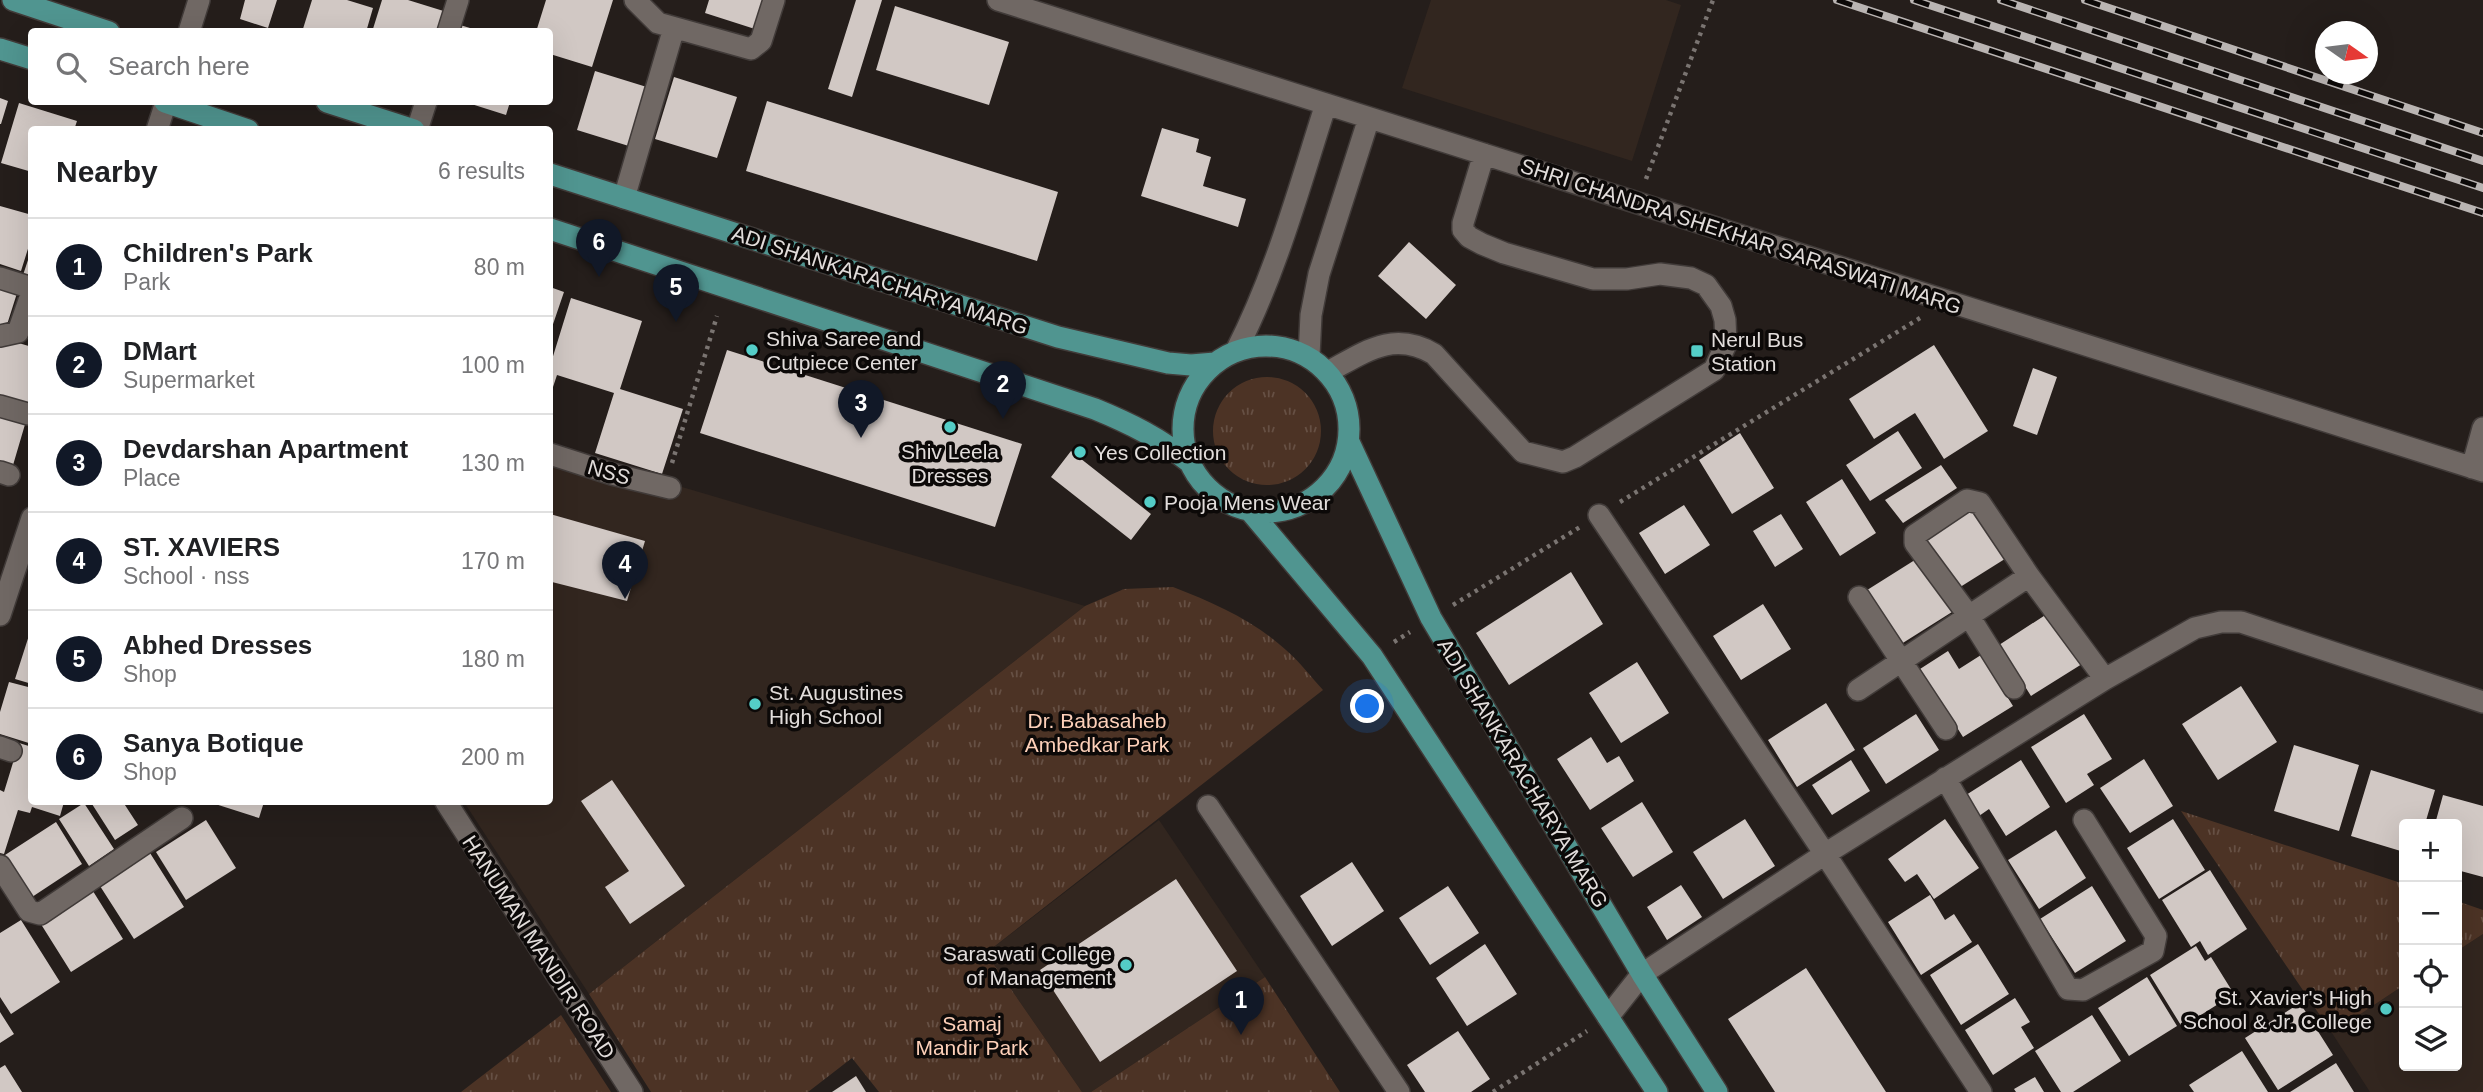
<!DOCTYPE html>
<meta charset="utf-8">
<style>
:root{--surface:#fff;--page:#f2f2f2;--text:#202124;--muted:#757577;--line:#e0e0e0;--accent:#111827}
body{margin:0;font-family:Helvetica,sans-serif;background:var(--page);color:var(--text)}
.controls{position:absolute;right:21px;bottom:21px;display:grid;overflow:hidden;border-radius:7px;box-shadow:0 7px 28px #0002}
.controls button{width:63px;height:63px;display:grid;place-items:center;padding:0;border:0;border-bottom:2px solid var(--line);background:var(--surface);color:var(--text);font:35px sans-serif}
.compass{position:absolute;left:2315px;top:21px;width:63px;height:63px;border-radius:50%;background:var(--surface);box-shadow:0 7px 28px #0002;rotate:104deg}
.you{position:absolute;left:1368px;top:707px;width:24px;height:24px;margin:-18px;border:5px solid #fff;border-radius:50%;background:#1a73e8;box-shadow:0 0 0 10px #1a73e833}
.badge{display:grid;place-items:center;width:46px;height:46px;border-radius:50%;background:var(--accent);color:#fff;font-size:23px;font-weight:700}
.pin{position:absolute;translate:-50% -58px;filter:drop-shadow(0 2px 4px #0008)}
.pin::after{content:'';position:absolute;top:37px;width:24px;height:21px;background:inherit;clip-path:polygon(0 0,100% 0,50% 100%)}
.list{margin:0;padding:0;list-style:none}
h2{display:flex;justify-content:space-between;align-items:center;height:91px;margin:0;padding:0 28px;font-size:30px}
h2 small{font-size:23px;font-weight:400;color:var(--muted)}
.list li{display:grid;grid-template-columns:46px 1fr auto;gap:21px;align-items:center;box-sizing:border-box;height:98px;padding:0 28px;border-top:2px solid var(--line)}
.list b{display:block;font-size:26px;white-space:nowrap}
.list p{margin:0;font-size:23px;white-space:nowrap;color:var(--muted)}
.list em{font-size:23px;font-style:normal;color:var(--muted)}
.icon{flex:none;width:38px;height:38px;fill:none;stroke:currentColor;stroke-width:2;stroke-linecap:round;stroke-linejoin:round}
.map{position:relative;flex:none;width:2483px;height:1092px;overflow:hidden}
.search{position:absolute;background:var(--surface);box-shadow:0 7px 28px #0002;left:28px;top:28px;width:525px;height:77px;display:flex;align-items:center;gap:18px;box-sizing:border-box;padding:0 24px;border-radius:7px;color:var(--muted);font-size:26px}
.panel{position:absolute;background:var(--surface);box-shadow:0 7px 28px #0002;left:28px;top:126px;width:525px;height:679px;border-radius:7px}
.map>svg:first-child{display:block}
.built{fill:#32261f}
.grass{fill:url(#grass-tufts)}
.building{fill:#d1c8c4}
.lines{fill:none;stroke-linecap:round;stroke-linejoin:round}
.minor-casing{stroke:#413b39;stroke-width:24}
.major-casing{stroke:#413b39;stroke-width:24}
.path{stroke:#7a7471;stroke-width:4.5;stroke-dasharray:3.5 5;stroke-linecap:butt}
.minor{stroke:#706864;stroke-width:21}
.major{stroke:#509590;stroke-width:21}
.rail-casing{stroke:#bab5b3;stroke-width:8}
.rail{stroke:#0c0908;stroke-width:5;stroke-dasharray:16;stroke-linecap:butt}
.poi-dot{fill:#54cdc7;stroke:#0c0908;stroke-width:2.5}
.labels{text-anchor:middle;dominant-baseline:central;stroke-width:7;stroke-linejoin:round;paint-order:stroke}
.street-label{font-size:21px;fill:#e2dddb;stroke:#0c0908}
.poi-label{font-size:21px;fill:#e2dddb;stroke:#0c0908;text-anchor:start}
.park-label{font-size:21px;fill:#fdd0b9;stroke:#0c0908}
</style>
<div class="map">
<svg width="2483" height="1092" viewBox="0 0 2483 1092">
<defs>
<pattern id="grass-tufts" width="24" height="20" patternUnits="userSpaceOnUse" patternTransform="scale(1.75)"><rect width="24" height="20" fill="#4c3325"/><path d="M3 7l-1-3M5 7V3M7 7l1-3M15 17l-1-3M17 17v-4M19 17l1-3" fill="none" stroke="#665044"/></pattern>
</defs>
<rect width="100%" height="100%" fill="#251e1b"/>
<!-- built -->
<path class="built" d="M1431 0H1666L1681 5 1632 161 1402 88Z
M550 448 1085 606 589 994 464 802H550Z
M1159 820 1265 977 1091 1092H1082L986 953Z
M2483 934V1092H2370L2332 1033 2404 985V1066H2457V951Z"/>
<!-- grass -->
<path class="grass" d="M1213 431a54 54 0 1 1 108 0a54 54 0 1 1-108 0Z
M1173 587C1214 603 1253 620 1286 650 1300 662 1311 677 1323 690L986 953 1082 1092H879L852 1058 808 1092H651L589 994 1085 606 1124 589Z
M2181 811 2404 884V985L2332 1033Z
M2457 901 2483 910V934L2457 951Z
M1265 977 1340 1092H1091Z
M561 1015 611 1092H461Z"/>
<!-- building -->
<path class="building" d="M245 0H277L268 28 240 19Z
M312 0H347L373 8 366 32H302Z
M382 0H408L450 13 445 32H372Z
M546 0H613L592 67 550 54V32H536Z
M709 0H768L758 30 705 13Z
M856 0H882L852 97 828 89Z
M895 6 1009 42 989 105 876 70Z
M460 25 480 31V32H458Z
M595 71 650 88 632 147 577 130Z
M674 77 737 97 717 158 655 139Z
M0 98 8 101 1 124H0Z
M767 101 1058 192 1037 261 746 171Z
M465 102H510L506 115Z
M19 103 77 121 74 130H32V172L1 163Z
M1162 128 1199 139 1196 152 1211 157 1203 186 1246 199 1238 227 1141 196Z
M0 206 32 215V236L21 271 0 264Z
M1409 242 1456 285 1426 319 1378 276Z
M31 251H32V277L23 275Z
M0 284 18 290 5 331 0 329Z
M550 287 564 292 550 333Z
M571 298 642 321 620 389 683 409 662 474 595 453 614 393 557 375 550 396V366Z
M2 338 32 347V409L0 399V346Z
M1934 345 1988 431 1944 459 1915 413 1874 439 1849 399Z
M727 350 1022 444 995 527 700 433Z
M2033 368 2057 377 2037 435 2013 426Z
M0 413 26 421 11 472 0 469Z
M1898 431 1922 468 1870 501 1846 465Z
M1740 433 1774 488 1732 514 1699 460Z
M1071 451 1151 514 1131 540 1051 477Z
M1941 465 1957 488 1903 523 1885 500Z
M1842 479 1876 533 1840 556 1806 502Z
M1684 505 1710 545 1665 574 1639 533Z
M1974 508 2008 557 1957 589 1919 541Z
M550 514 645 541 627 601 552 582 550 586Z
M1781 514 1803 549 1775 567 1753 531Z
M1918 558 1952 612 1898 646 1864 592Z
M1571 572 1603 624 1509 685 1476 633Z
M1763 604 1791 649 1741 680 1713 636Z
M2050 612 2082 664 2031 696 1999 645Z
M32 626V684L15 679Z
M1948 651 1959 669 1981 655 2013 706 1963 737 1920 669Z
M1637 662 1669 713 1621 743 1589 693Z
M9 682 32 688V744L0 734V712Z
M2241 686 2277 742 2218 780 2182 724Z
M1826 703 1855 750 1797 787 1768 740Z
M1916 714 1939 750 1886 784 1863 748Z
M2084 714 2112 759 2087 774 2094 785 2066 803 2031 747Z
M1591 737 1607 763 1619 756 1634 781 1590 810 1557 759Z
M19 743 32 747V802H64L60 816 32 807 30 813 18 810 4 854 0 853V790L4 792Z
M2294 745 2359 765 2339 831 2274 811Z
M2144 759 2173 806 2130 833 2100 788Z
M1851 760 1870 791 1832 815 1812 785Z
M2021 760 2050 807 2006 836 1989 809 1979 816 1966 795Z
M2371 770 2435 790 2425 824H2404V852L2351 836Z
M612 780 685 886 630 924 605 887 629 871 581 801Z
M2443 795 2483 806V877L2457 870V824H2435Z
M95 802H123L138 825 115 840 92 804Z
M209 802H264L259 818Z
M1642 802 1673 852 1633 877 1601 828Z
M84 803 114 849 89 866 59 819Z
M1745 819 1775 866 1723 899 1693 852Z
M1945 819 1979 868 1934 899 1917 874 1905 882 1888 859Z
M2173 819 2205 870 2159 899 2127 848Z
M206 820 236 868 186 900 156 852Z
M56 822 82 864 32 897 5 855Z
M2056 830 2086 878 2039 909 2008 860Z
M150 853 184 907 134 939 100 886Z
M1352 862 1384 911 1332 946 1300 896Z
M2210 870 2247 929 2208 955 2200 941 2191 947 2162 900Z
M1176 879 1237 971 1100 1062 1040 970Z
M1681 885 1702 917 1667 940 1647 907Z
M1448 886 1479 933 1430 965 1399 918Z
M2092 886 2126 941 2075 973 2040 919Z
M91 888 123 939 71 972 39 921Z
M1930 895 1945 920 1954 914 1972 942 1921 975 1888 922Z
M21 920 60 982 11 1014 0 997V933Z
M1485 944 1517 994 1467 1026 1436 978Z
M1978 944 2009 994 1961 1025 1930 975Z
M2196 946 2205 961 2211 957 2234 994 2182 1027 2150 975Z
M1806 968 1886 1092H1775L1728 1019Z
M2147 977 2177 1026 2129 1056 2098 1008Z
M2015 998 2030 1022 2021 1027 2034 1048 1993 1075 1965 1030Z
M2300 1003 2333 1055 2278 1090 2245 1038Z
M0 1012 14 1034 0 1043Z
M2092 1015 2121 1061 2073 1092H2061L2035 1051Z
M1458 1031 1490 1079 1471 1092H1425L1407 1065Z
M2242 1051 2268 1092H2194L2189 1085Z
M2336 1063 2354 1092H2290Z
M5 1065 22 1092H0V1068Z
M856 1076 866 1092H832Z
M2035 1077 2044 1092H2016L2014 1089Z"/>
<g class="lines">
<!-- minor casing -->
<g class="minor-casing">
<path id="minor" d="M635 0 658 23 751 49 761 41 774 0
M998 0 2483 471
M189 32 199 0
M448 32 458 0
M157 130 166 102
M417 130 426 102
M624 198 674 28
M0 278 32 288
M0 336 18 332 32 292
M1236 351C1276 273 1299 188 1326 104
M1309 356 1311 315 1319 274 1369 118
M1328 372C1365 352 1393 330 1434 354L1523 452 1563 462 1575 457 1714 370 1726 344 1725 320 1721 306 1706 285 1691 278 1660 274 1627 279H1593L1504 253 1482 244 1469 237 1463 230V223L1484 154
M0 406 28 414
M550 454 612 474 670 488
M2472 468 2483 428
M0 472 9 475
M1599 515 1825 854 1642 974 1608 1017
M1859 597 1946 729
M0 615 32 518
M2014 688 1969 616 1915 543V535L1967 500 1980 503 2029 576
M1858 690 2029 576 2105 679
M0 747 11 751
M1945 778 2068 989 2083 990 2153 951 2156 936 2084 820
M446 802 632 1092
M1208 806 1399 1092
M0 866 29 911 40 914 182 818
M1981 1092 1825 854 2105 679 2195 628 2221 622H2241L2483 702"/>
</g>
<!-- major casing -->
<g class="major-casing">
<path id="major" d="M13 0 109 32
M0 49 32 59
M165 102 248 130
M327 102 414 130
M550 174 1058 337 1168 363 1191 365 1215 363
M550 229 1095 409C1129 423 1160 438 1189 462
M1183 429a83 83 0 1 1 166 0a83 83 0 1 1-166 0Z
M1349 442 1431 618 1642 974 1717 1092
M1251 512 1372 656 1657 1092"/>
</g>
<!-- path -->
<path class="path" d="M1646 179 1713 0
M672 463 717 316
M1620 502 1920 318
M1453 605 1580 527
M1394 642 1410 632
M1493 1092 1587 1031"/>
<!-- minor -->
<use href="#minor" class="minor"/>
<!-- major -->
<use href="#major" class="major"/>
<!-- rail casing -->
<g class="rail-casing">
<path id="rail" d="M1837 0 2483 213
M1914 0 2483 188
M2001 0 2483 161
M2085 0 2483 133"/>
</g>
<!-- rail -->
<use href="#rail" class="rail"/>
</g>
<!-- markers -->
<g class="poi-dot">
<circle cx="752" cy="350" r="7"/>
<rect x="1690" y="344" width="14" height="14" rx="3.5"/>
<circle cx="950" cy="427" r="7"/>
<circle cx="1080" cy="452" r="7"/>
<circle cx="1150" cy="502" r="7"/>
<circle cx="755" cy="704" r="7"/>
<circle cx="1126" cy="965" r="7"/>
<circle cx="2386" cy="1009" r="7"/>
</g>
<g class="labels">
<!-- street labels -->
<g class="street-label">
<text transform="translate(1741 236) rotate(18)">SHRI CHANDRA SHEKHAR SARASWATI MARG</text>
<text transform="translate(880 280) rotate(18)">ADI SHANKARACHARYA MARG</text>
<text transform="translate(609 472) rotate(16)">NSS</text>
<text transform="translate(1523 773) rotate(59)">ADI SHANKARACHARYA MARG</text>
<text transform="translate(539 947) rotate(57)">HANUMAN MANDIR ROAD</text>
</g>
<!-- poi labels -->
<g class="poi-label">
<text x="766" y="338">Shiva Saree and<tspan x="766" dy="24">Cutpiece Center</tspan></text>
<text x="1711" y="339">Nerul Bus<tspan x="1711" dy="24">Station</tspan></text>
<text x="950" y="451" text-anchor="middle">Shiv Leela<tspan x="950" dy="24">Dresses</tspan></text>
<text x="1094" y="452">Yes Collection</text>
<text x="1164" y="502">Pooja Mens Wear</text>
<text x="769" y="692">St. Augustines<tspan x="769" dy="24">High School</tspan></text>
<text x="1112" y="953" text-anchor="end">Saraswati College<tspan x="1112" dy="24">of Management</tspan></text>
<text x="2372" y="997" text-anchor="end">St. Xavier's High<tspan x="2372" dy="24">School &amp; Jr. College</tspan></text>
</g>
<!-- park labels -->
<g class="park-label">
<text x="1097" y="720">Dr. Babasaheb<tspan x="1097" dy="24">Ambedkar Park</tspan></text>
<text x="972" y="1023">Samaj<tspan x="972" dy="24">Mandir Park</tspan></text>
</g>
</g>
</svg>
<div class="controls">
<button>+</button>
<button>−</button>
<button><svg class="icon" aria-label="locate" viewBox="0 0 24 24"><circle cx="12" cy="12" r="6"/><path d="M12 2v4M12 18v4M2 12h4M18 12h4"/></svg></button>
<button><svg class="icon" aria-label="layers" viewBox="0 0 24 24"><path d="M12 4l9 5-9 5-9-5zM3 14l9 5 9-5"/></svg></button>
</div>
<svg class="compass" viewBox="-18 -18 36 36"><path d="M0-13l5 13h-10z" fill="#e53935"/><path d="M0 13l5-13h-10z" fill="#757577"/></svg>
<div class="you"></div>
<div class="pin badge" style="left:1241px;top:1035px">1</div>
<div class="pin badge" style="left:1003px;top:419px">2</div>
<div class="pin badge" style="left:861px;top:438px">3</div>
<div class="pin badge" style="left:625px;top:599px">4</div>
<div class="pin badge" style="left:676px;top:322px">5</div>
<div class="pin badge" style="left:599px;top:277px">6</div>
<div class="search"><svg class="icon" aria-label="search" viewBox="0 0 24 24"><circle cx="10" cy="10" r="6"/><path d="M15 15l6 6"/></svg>Search here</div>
<section class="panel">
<h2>Nearby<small>6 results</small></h2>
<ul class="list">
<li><span class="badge">1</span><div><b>Children's Park</b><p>Park</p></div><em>80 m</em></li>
<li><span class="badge">2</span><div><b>DMart</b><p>Supermarket</p></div><em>100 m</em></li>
<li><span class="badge">3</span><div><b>Devdarshan Apartment</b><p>Place</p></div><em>130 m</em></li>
<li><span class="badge">4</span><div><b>ST. XAVIERS</b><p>School · nss</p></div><em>170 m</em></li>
<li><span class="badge">5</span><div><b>Abhed Dresses</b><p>Shop</p></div><em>180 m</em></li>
<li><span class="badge">6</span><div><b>Sanya Botique</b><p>Shop</p></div><em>200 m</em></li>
</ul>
</section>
</div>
